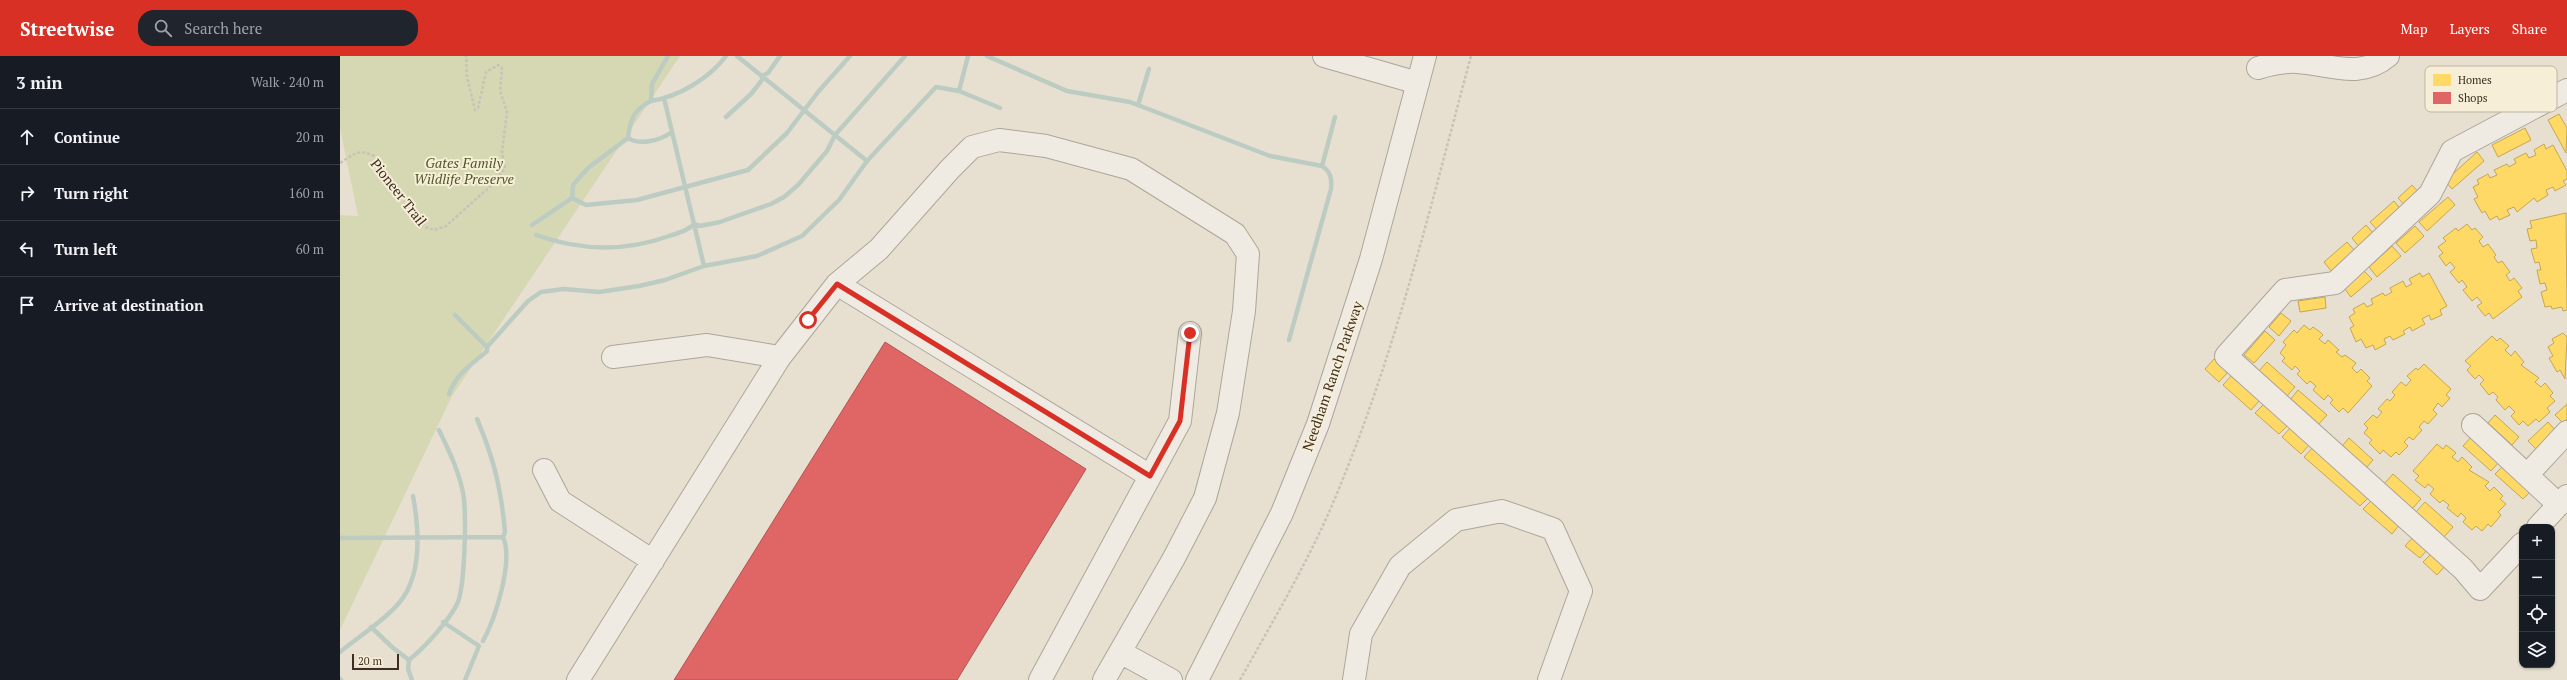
<!DOCTYPE html>
<meta charset="utf-8">
<style>
:root{--surface:#171b24;--page:#20242c;--text:#f1f3f6;--muted:#9ea1a6;--line:#363941;--accent:#d93025}
body{margin:0;font-family:"PT Serif",serif;background:var(--page);color:var(--text)}
.controls{position:absolute;right:12px;bottom:12px;display:grid;overflow:hidden;border-radius:8px;box-shadow:0 1px 3px #0004}
.controls button{width:36px;height:36px;display:grid;place-items:center;padding:0;border:0;border-bottom:1px solid var(--line);background:var(--surface);color:var(--text);font:20px sans-serif}
.scale{position:absolute;left:12px;bottom:10px;width:47px;box-sizing:border-box;padding-left:4px;border:2px solid #3d2e20;border-top:0;font-size:11px;line-height:14px;white-space:nowrap;color:#3d2e20;-webkit-text-stroke:3px #f7eed8;paint-order:stroke}
.stop{position:absolute;width:12px;height:12px;margin:-9px;border:3px solid #d93025;border-radius:50%;background:#fff}
.stop.end{background:#d93025;border-color:#fff;box-shadow:0 1px 4px #0008}
.list{margin:0;padding:0;list-style:none}
h2{display:flex;justify-content:space-between;align-items:center;height:52px;margin:0;padding:0 16px;font-size:17px}
h2 small{font-size:13px;font-weight:400;color:var(--muted)}
.list li{display:grid;grid-template-columns:26px 1fr auto;gap:12px;align-items:center;box-sizing:border-box;height:56px;padding:0 16px;border-top:1px solid var(--line)}
.list b{display:block;font-size:15px;white-space:nowrap}
.list em{font-size:13px;font-style:normal;color:var(--muted)}
.icon{flex:none;width:22px;height:22px;fill:none;stroke:currentColor;stroke-width:2;stroke-linecap:round;stroke-linejoin:round}
.map{position:relative;flex:none;width:2227px;height:624px;overflow:hidden}
header{display:flex;align-items:center;gap:24px;box-sizing:border-box;height:56px;padding:0 20px;background:var(--accent);color:#fff}
header strong{font-size:19px}
nav{display:flex;gap:22px;margin-inline-start:auto;font-size:14px}
.search{width:280px;height:36px;background:var(--page);display:flex;align-items:center;gap:10px;box-sizing:border-box;padding:0 14px;border-radius:16px;color:var(--muted);font-size:15px}
main{display:flex}
aside{flex:1;background:var(--surface)}
.map>svg:first-child{display:block}
.green{fill:#d6d7b3}
.homes{fill:#ffd966;stroke:#c5a651}
.shops{fill:#e06666;stroke:#af5551}
.lines{fill:none;stroke-linecap:round;stroke-linejoin:round}
.stream{stroke:#bcccc2;stroke-width:4.5}
.minor-casing{stroke:#ada599;stroke-width:24}
.path{stroke:#c8c2b9;stroke-width:2.5;stroke-dasharray:3 2;stroke-linecap:butt}
.minor{stroke:#efebe3;stroke-width:22}
.route{stroke:#d93025;stroke-width:5}
.labels{text-anchor:middle;dominant-baseline:central;stroke-width:4;stroke-linejoin:round;paint-order:stroke}
.park-label{font-size:14px;font-style:italic;fill:#4d5a26;stroke:#f7eed8}
.street-label{font-size:14px;fill:#3d2e20;stroke:#f7eed8}
.key{fill:#f7eed8;stroke:#bfb4a1;stroke-width:1}
.key-label{font-size:11px;fill:#3d2e20}
</style>
<header>
<strong>Streetwise</strong>
<div class="search"><svg class="icon" aria-label="search" viewBox="0 0 24 24"><circle cx="10" cy="10" r="6"/><path d="M15 15l6 6"/></svg>Search here</div>
<nav><a>Map</a><a>Layers</a><a>Share</a></nav>
</header>
<main>
<aside>
<h2>3 min<small>Walk · 240 m</small></h2>
<ul class="list">
<li><svg class="icon" aria-label="ahead" viewBox="0 0 24 24"><path d="M12 20V5M6 11l6-6 6 6"/></svg><div><b>Continue</b></div><em>20 m</em></li>
<li><svg class="icon" aria-label="right" viewBox="0 0 24 24"><path d="M7 20v-9h11M14 6l5 5-5 5"/></svg><div><b>Turn right</b></div><em>160 m</em></li>
<li><svg class="icon" aria-label="left" viewBox="0 0 24 24"><path d="M17 20v-9H6M10 6l-5 5 5 5"/></svg><div><b>Turn left</b></div><em>60 m</em></li>
<li><svg class="icon" aria-label="arrive" viewBox="0 0 24 24"><path d="M6 21V4h12l-3 4 3 4H6"/></svg><div><b>Arrive at destination</b></div></li>
</ul>
</aside>
<div class="map">
<svg width="2227" height="624" viewBox="0 0 2227 624">
<rect width="100%" height="100%" fill="#e7e0d1"/>
<!-- green -->
<path class="green" d="M0 0H340L112 340 0 574V159L18 160 0 72Z"/>
<!-- homes -->
<path class="homes" d="M2219 58 2227 72 2226 97 2208 64Z
M2185 72 2191 84 2158 101 2152 89Z
M2204 88 2206 93 2213 89 2227 115V123L2223 125 2226 129 2215 135 2213 131 2206 134 2208 139 2197 146 2194 142 2177 156 2174 151 2167 154 2170 159 2159 164 2157 160 2150 164 2145 155 2142 157 2134 143 2138 141 2133 131 2139 128 2137 124 2148 118 2150 122 2157 119 2154 114 2167 108 2169 111 2176 107 2174 103 2186 97 2189 102 2196 99 2194 94Z
M2137 96 2144 105 2112 133 2105 125Z
M2072 129 2081 139 2067 152 2058 142Z
M2108 141 2115 149 2087 175 2079 166Z
M2054 145 2062 155 2039 176 2030 166Z
M2226 157 2227 254 2223 255 2222 251 2212 253 2211 250 2205 251 2201 236 2207 234 2205 227 2200 228 2197 214H2201L2199 206 2195 207 2191 193 2197 192 2196 184 2190 185 2187 173 2192 172 2190 165Z
M2127 168 2132 174 2135 172 2143 181 2139 185 2143 191 2148 188 2156 199 2154 201 2158 207 2162 205 2170 216 2166 219 2170 225 2174 222 2182 232 2178 235 2182 241 2153 263 2149 257 2145 260 2137 250 2142 247 2137 241 2132 245 2123 234 2127 231 2122 224 2119 227 2110 216 2115 212 2110 206 2106 210 2099 200 2103 197 2098 191 2106 185 2103 182 2116 172 2118 175Z
M2026 169 2035 179 2020 192 2012 182Z
M2075 170 2084 180 2065 197 2056 187Z
M2007 186 2016 196 1992 216 1984 206Z
M2052 190 2061 200 2037 221 2029 211Z
M2024 215 2032 223 2011 241 2004 232Z
M2080 217 2082 221 2089 217 2107 250 2100 254 2102 259 2091 264 2089 259 2082 263 2085 268 2072 275 2070 271 2063 275 2065 278 2053 284 2050 280 2044 283 2046 288 2035 294 2033 289 2026 292 2021 283 2016 286 2010 272 2014 270 2009 261 2015 257 2013 253 2024 247 2027 251 2033 248 2031 243 2043 237 2045 240 2052 236 2050 232 2063 225 2066 231 2072 228 2069 223Z
M1985 241 1986 252 1960 256 1958 245Z
M1941 257 1951 265 1939 280 1929 271Z
M1964 269 1970 274 1973 271 1980 276 1983 279 1979 283 1985 288 1988 284 1999 294 1996 296 2002 301 2005 299 2016 307 2012 312 2017 317 2021 313 2030 322 2027 325 2032 330 2008 357 2003 352 1999 356 1990 347 1993 344 1988 339 1984 344 1973 334 1976 330 1970 325 1967 328 1957 318 1960 315 1955 310 1952 314 1942 305 1945 302 1940 297 1946 289 1943 286 1954 274 1957 277Z
M1925 275 1935 284 1914 307 1904 299Z
M2223 277 2227 281 2225 323 2220 314 2217 316 2209 302 2213 300 2208 291 2214 287 2212 283Z
M2152 280 2157 285 2160 282 2169 290 2165 294 2171 300 2175 295 2184 306 2181 309 2199 322 2195 326 2201 331 2205 327 2213 337 2210 340 2215 345 2207 352 2210 356 2199 366 2196 363 2188 370 2183 365 2179 369 2171 360 2175 356 2169 350 2165 354 2156 344 2158 341 2153 336 2149 339 2140 328 2144 324 2139 319 2135 323 2127 314 2131 310 2125 305Z
M1874 303 1888 316 1879 326 1865 313Z
M1927 306 1955 331 1946 341 1918 316Z
M2084 308 2111 333 2106 339 2110 342 2102 351 2098 347 2093 354 2097 358 2088 368 2084 365 2079 371 2082 374 2073 384 2069 381 2064 386 2068 390 2059 399 2056 396 2051 401 2043 394 2040 398 2029 387 2032 384 2024 377 2028 372 2024 368 2033 359 2037 362 2042 356 2038 353 2047 343 2050 345 2055 339 2052 336 2061 326 2066 330 2071 324 2067 320 2076 312 2078 314Z
M1892 319 1920 344 1911 354 1883 329Z
M1958 334 1987 359 1978 369 1950 344Z
M1924 348 1948 369 1939 378 1915 357Z
M2227 348V363L2223 367 2215 359Z
M2155 359 2179 381 2172 389 2148 367Z
M2208 366 2215 374 2196 393 2188 385Z
M1951 371 1970 388 1961 398 1942 381Z
M2132 380 2160 405 2151 415 2123 390Z
M2009 382 2033 404 2026 412 2002 390Z
M2097 388 2103 393 2106 389 2114 395 2116 397 2112 401 2118 406 2122 401 2132 411 2129 414 2149 426 2145 430 2150 435 2154 431 2163 440 2160 443 2166 448 2158 456 2161 459 2151 471 2148 468 2142 475 2136 470 2132 474 2123 466 2126 462 2121 457 2118 461 2107 452 2109 449 2103 444 2100 447 2090 438 2094 433 2088 428 2085 432 2075 424 2079 420 2073 415Z
M1973 391 2029 441 2020 450 1964 401Z
M2164 409 2192 434 2183 443 2155 418Z
M2053 418 2081 443 2072 453 2044 428Z
M2032 444 2060 468 2052 478 2023 453Z
M2085 446 2113 471 2104 481 2076 456Z
M2074 480 2088 493 2080 502 2065 490Z
M2092 497 2106 509 2097 519 2083 506Z"/>
<!-- shops -->
<path class="shops" d="M545 286 746 413 617 624H334Z"/>
<g class="lines">
<!-- stream -->
<path class="stream" d="M397 0 527 105
M647 0 727 35 790 46 930 100 982 110C991 116 992 123 991 133L949 284
M619 35 628 0
M324 42 364 210
M311 45C338 41 370 22 386 0
M798 49 809 13
M386 61 411 38 422 24V20L428 17 440 0
M288 82C300 90 321 84 332 76
M982 110 995 61
M232 142 246 149 297 144 408 114 447 77 478 36 510 0
M192 169 232 142 233 129 248 112 288 82C290 64 294 53 311 45L312 28 328 0
M196 179C241 195 285 196 329 180 338 177 348 175 354 168L360 170 380 166 431 148 444 141 458 129 487 95 495 79 565 0
M115 259 147 291
M109 338C116 318 131 309 147 295V291L188 245 201 236 224 233 259 236 299 230 325 224 364 210 417 200 462 180 499 144 527 105 596 31 619 35 660 52
M137 363C154 403 161 432 165 476L163 481C174 505 155 563 143 585
M0 482 163 481
M103 566 139 590 125 624
M31 571 52 591 69 604
M0 596C19 580 43 566 59 547 83 519 79 473 73 440
M0 623 1 624
M72 624 68 613 69 604C84 592 110 564 118 546 125 527 126 464 124 443 121 419 109 395 99 374"/>
<!-- minor casing -->
<g class="minor-casing">
<path id="minor" d="M984 0 1078 27
M1918 12C1931 8 1943 5 1957 6 1989 8 2020 24 2048 0
M497 228 810 420
M273 301 367 289 440 301
M2133 369 2219 449
M204 414 220 445 313 505
M2187 419 2227 376
M2198 471 2227 440
M2182 488 2140 533 2123 513 1886 300 1945 234 1995 227 2090 138 2112 95 2227 34
M780 596 831 624
M238 624 440 301 497 228 539 193 610 113 632 91 659 84 706 90 791 113 895 178 908 198 904 255 888 357 865 442 834 502 764 624
M700 624 840 365 850 277
M857 624 942 457 978 368 1031 203 1085 0
M1014 624 1021 578 1060 510 1116 464 1162 455 1213 473 1241 535 1209 624"/>
</g>
<!-- path -->
<path class="path" d="M0 107C13 99 18 92 34 100L85 171 94 174 106 170 154 127 165 112 162 95 167 56 160 35 162 12 158 9 146 16 138 52 135 54 127 21 126 0
M900 624C935 561 973 498 1000 430 1057 291 1092 145 1131 0"/>
<!-- minor -->
<use href="#minor" class="minor"/>
</g>
<g class="lines">
<!-- route -->
<path class="route" d="M468 264 497 228 810 420 840 365 850 277"/>
</g>
<g class="labels">
<!-- park labels -->
<g class="park-label">
<text x="124" y="106">Gates Family<tspan x="124" dy="16">Wildlife Preserve</tspan></text>
</g>
<!-- street labels -->
<g class="street-label">
<text transform="translate(59 136) rotate(52)">Pioneer Trail</text>
<text transform="translate(992 320) rotate(-71)">Needham Ranch Parkway</text>
</g>
</g>
<!-- legend -->
<rect x="2085" y="10" width="132" height="46" rx="6" class="key"/>
<rect x="2093" y="18" width="18" height="12" fill="#ffd966"/>
<rect x="2093" y="36" width="18" height="12" fill="#e06666"/>
<g class="key-label">
<text x="2118" y="28">Homes</text>
<text x="2118" y="46">Shops</text>
</g>
</svg>
<div class="controls">
<button>+</button>
<button>−</button>
<button><svg class="icon" aria-label="locate" viewBox="0 0 24 24"><circle cx="12" cy="12" r="6"/><path d="M12 2v4M12 18v4M2 12h4M18 12h4"/></svg></button>
<button><svg class="icon" aria-label="layers" viewBox="0 0 24 24"><path d="M12 4l9 5-9 5-9-5zM3 14l9 5 9-5"/></svg></button>
</div>
<div class="scale">20 m</div>
<div class="stop" style="left:468px;top:264px"></div>
<div class="stop end" style="left:850px;top:277px"></div>
</div>
</main>
